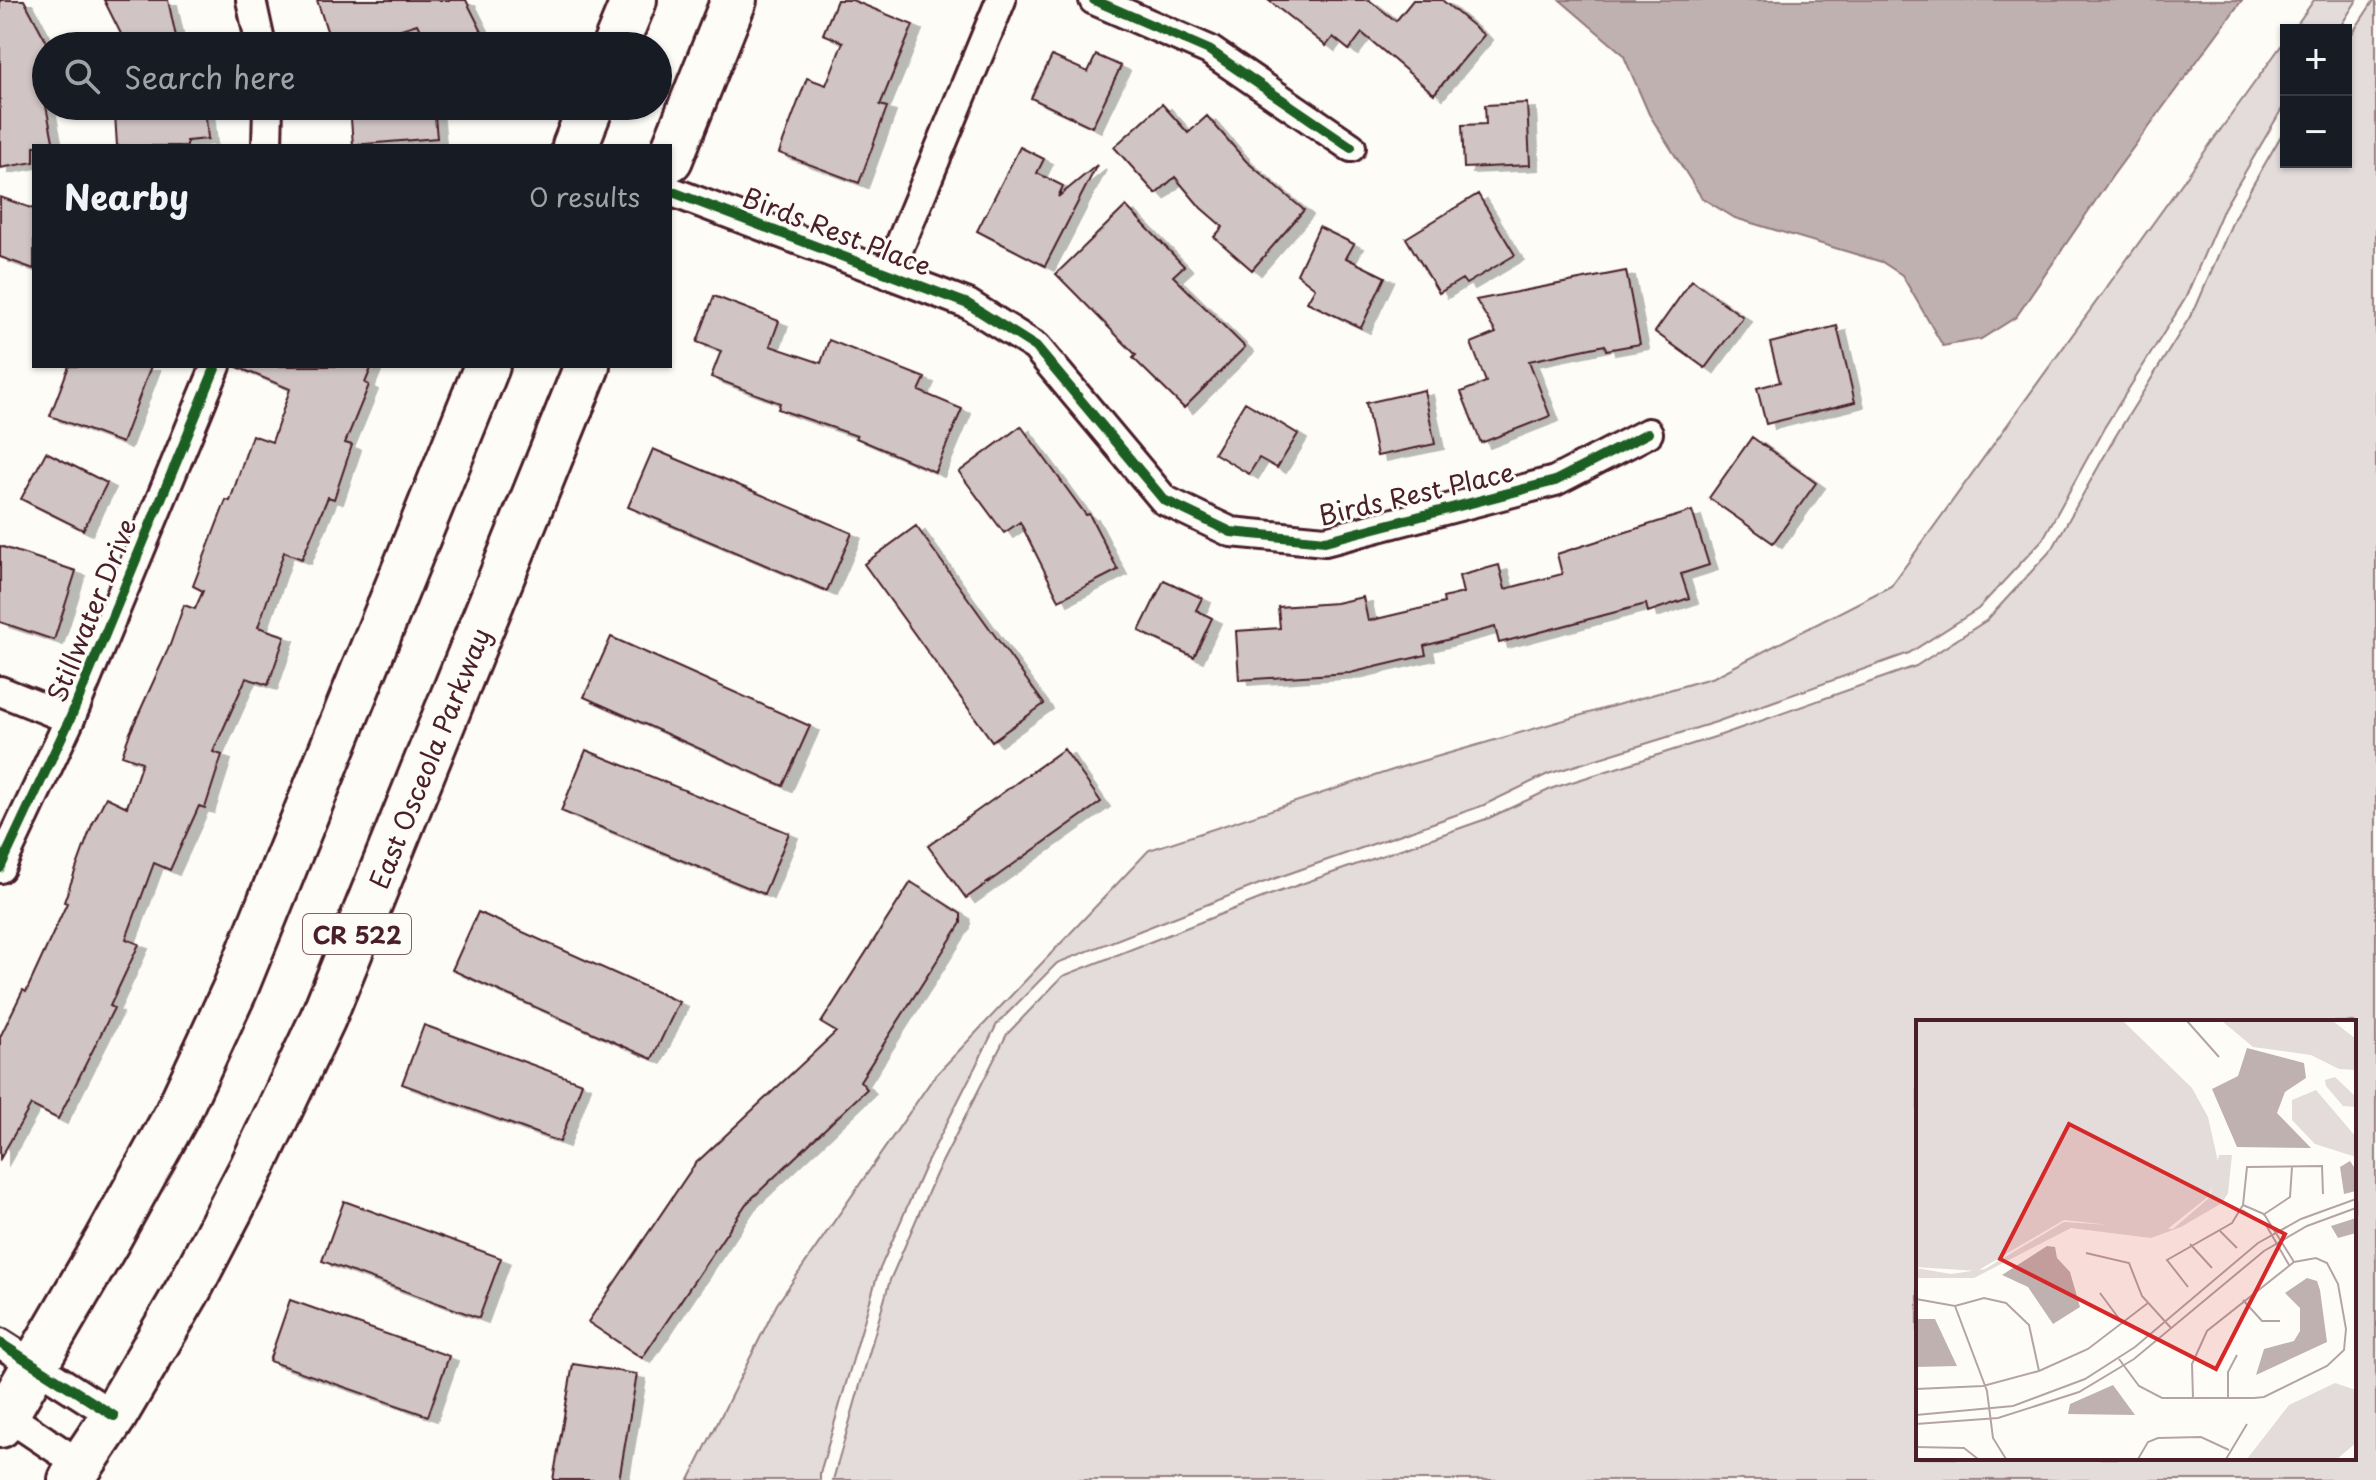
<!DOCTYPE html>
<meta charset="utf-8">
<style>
:root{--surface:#171b24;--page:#242831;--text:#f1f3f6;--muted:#9ea1a6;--line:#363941}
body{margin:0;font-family:"Playpen Sans",sans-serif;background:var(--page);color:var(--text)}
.controls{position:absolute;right:24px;top:24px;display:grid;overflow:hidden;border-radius:0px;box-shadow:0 2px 6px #0004}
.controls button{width:72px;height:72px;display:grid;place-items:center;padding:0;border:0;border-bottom:2px solid var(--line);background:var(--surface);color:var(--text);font:40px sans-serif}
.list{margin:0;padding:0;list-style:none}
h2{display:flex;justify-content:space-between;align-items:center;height:104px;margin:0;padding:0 32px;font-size:34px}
h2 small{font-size:26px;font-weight:400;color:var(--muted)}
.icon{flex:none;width:44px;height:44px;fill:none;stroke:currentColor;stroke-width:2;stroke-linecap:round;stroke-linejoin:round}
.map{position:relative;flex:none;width:2376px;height:1480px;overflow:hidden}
.search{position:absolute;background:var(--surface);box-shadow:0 2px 6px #0004;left:32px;top:32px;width:640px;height:88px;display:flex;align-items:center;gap:20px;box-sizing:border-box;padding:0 28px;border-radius:44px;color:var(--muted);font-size:30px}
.panel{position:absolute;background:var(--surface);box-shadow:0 2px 6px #0004;left:32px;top:144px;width:640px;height:224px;border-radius:0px}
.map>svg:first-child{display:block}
.green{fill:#e3dcda;stroke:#967e82;stroke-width:2;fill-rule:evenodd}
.water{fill:#c0b1b1;stroke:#91777b;stroke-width:2}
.building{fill:#d0c5c4;stroke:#4a1f2b;stroke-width:2;filter:url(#shadow)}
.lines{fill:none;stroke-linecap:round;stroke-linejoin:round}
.minor-casing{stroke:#4a1f2b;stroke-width:34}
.primary-casing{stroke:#4a1f2b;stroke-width:50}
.minor{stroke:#fdfcf7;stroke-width:28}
.primary{stroke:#fdfcf7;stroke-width:44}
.cycleway-casing{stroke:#fdfcf7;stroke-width:15}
.cycleway{stroke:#1b5e20;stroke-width:10}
.labels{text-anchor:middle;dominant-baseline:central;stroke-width:6;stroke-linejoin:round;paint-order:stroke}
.shield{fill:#fdfcf7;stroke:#806168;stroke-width:2}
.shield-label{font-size:24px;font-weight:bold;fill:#4a1f2b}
.street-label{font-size:26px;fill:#4a1f2b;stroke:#fdfcf7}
.inset-road{fill:none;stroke:#b5a4a5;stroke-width:2}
.view{fill:#d62828;fill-opacity:0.15;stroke:#d62828;stroke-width:4}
.inset-edge{fill:none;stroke:#4a1f2b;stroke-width:4}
</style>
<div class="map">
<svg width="2376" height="1480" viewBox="0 0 2376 1480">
<defs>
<filter id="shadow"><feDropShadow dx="9" dy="5" stdDeviation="0" flood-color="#0004"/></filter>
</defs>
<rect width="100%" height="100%" fill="#fdfcf7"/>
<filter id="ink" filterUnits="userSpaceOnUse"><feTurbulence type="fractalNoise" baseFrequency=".0125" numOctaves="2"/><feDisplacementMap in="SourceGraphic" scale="16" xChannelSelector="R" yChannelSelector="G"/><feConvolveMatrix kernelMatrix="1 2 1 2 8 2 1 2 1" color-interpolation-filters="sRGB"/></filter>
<g filter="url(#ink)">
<!-- green -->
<path class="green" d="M2314 0H2357L2338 30H2293Z
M2374 0H2376V1480H833L890 1280 936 1174 1007 1034 1063 976 1267 896 1489 818 1553 788 1721 735 1916 666 1987 620 2053 548 2115 437 2196 307 2235 216 2286 127V162H2346V43ZM1918 1022H2354V1458H1918Z
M2286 39V102L2224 208 2185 299 2104 428 2043 539 1978 609 1909 653 1716 722 1548 774 1484 805 1262 883 1057 963 997 1024 925 1166 878 1273 820 1473V1480H689L777 1304 934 1077 1149 850 1408 765 1714 677 1891 586Z"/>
<!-- water -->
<path class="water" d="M1560 0H2242L2113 175 2016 317 1981 339 1943 346 1902 275 1882 262 1735 218 1702 198 1649 114 1623 54Z"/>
<!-- building -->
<path class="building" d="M0 0H24L46 41V106L54 146H34V162L0 168Z
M104 0H168L178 46H127Z
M317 0H466L489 46H428L417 24 348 46H332Z
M837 0H852L913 25 880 105 887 107 859 183 779 153 807 78 826 85 843 42 823 34Z
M1268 0H1369L1396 21 1413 0H1442L1484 35 1434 94 1362 33 1349 50 1333 37 1326 46Z
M1096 55 1121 66 1092 127 1031 98 1052 56 1088 72Z
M1527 103 1530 165 1464 168 1462 125 1486 124 1485 105Z
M1162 104 1188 133 1207 116 1246 161 1304 210 1252 270 1214 237 1223 227 1201 208 1175 177 1156 194 1114 147Z
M350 106H434L437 138 353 145Z
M205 107 208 139 187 141V146H117L115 114Z
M1020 147 1044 159 1037 173 1063 186 1058 197 1097 165 1045 266 977 231Z
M1478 194 1515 255 1466 284 1462 279 1439 293 1406 238Z
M0 197 34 209V269L0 257Z
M1126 206 1184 266 1173 276 1245 347 1184 408 1133 358 1136 355 1056 274Z
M1319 227 1354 244 1346 258 1385 277 1361 328 1307 302 1315 288 1297 274Z
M1626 271 1640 344 1606 350 1605 345 1529 361 1550 416 1481 443 1461 392 1486 382 1471 343 1496 333 1476 300Z
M1692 280 1743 317 1705 368 1655 332Z
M714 296 779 321 770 346 821 363 829 340 925 378 919 391 962 409 935 472 856 438 857 436 778 409 780 403 711 377 721 351 697 342Z
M1837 326 1855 402 1766 424 1757 388 1780 382 1770 343Z
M69 366H151L122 443 50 416Z
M235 366H372L365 383 369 385 345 443 352 445 334 499 328 497 302 559 284 552 258 627 285 636 268 685 246 678 213 752 222 755 205 808 199 806 170 870 154 863 126 939 139 944 110 1006 114 1008 58 1119 31 1105 0 1159V1037L23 990 26 992 67 903 64 902 92 825 106 797 127 807 142 762 122 755 130 733 170 645 184 605 195 609 203 591 193 586 226 500 230 501 252 435 272 442 290 389Z
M1424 390 1435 444 1377 456 1366 403Z
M1245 402 1298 434 1277 468 1259 458 1249 474 1214 453Z
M1021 426 1086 515 1089 514 1118 570 1059 600 1020 522 1004 533 959 472Z
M1752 437 1816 483 1773 543 1709 498Z
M653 449 852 533 827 591 628 507Z
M46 452 107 483 83 530 21 499Z
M1692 511 1709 565 1681 574 1689 598 1648 612 1646 604 1499 643 1495 627 1424 646 1426 655 1350 673 1239 680 1236 631 1280 628 1278 607 1336 603 1363 597 1368 621 1444 603 1443 598 1463 593 1459 576 1499 565 1505 589 1562 574 1557 554Z
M916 526 1044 704 992 741 864 564Z
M0 546 76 571 54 640 0 622Z
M1164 580 1202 598 1196 610 1212 618 1194 657 1139 631Z
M611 637 810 726 783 786 584 697Z
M1064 749 1101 802 966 898 928 846Z
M586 750 789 833 764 894 561 811Z
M911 882 961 914V923L860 1081 867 1089 746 1204 642 1358 588 1322 695 1164 836 1032 821 1023Z
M478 912 679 1002 652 1059 452 970Z
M424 1025 582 1083 560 1142 402 1084Z
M344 1201 501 1258 479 1318 322 1261Z
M290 1300 449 1356 428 1416 269 1361Z
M573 1364 637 1374 619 1480H553Z"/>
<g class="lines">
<!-- minor casing -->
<g class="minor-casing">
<path id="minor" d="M251 0 261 46
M1094 0 1209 50 1351 147
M267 146 268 106
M670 191 968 304 1036 347 1164 500 1231 532 1325 541 1555 481 1648 433
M888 274 1001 0
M0 691 70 719
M0 868 70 719 216 366
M0 1343 114 1416
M0 1411 81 1465"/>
</g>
<!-- primary casing -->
<g class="primary-casing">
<path id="primary" d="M615 46 634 0
M575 146 591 106
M670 159 734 0
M0 1425 107 1241 177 1114 235 989 487 366
M71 1480 114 1416 191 1285 252 1168 323 1018 587 366"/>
</g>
<!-- minor -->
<use href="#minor" class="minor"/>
<!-- primary -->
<use href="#primary" class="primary"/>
<!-- cycleway casing -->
<g class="cycleway-casing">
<path id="cycleway" d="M1094 0 1209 50 1351 147
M670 191 968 304 1036 347 1164 500 1231 532 1325 541 1555 481 1648 433
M0 868 70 719 216 366
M0 1343 114 1416"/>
</g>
<!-- cycleway -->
<use href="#cycleway" class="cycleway"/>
</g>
</g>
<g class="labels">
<!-- shield labels -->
<rect class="shield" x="303" y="914" width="108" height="40" rx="6"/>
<g class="shield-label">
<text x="357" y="934">CR 522</text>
</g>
<!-- street labels -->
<g class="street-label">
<text transform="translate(837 231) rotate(21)">Birds Rest Place</text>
<text transform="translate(1416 493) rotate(-13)">Birds Rest Place</text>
<text transform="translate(91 610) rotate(-68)">Stillwater Drive</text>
<text transform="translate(429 758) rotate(-68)">East Osceola Parkway</text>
</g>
</g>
<!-- overview -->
<g transform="translate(1916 1020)">
<rect width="440" height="440" fill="#fdfcf7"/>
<path d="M0 1H207L276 68 292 97 303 146 293 176 249 211 148 200 61 251 0 247ZM306 1H417L440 19V50L423 49 395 35 337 27ZM419 57 440 77V87L427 86 410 66 409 60ZM400 70 440 117V137L399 124 376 100V80ZM303 135H316L312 173 306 183 265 207 235 218 155 208 58 258H0V248L35 254 69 249 148 202 257 209 294 177ZM419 363 440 370V423L421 439H331L373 385Z" fill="#e3dcda"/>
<path d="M331 28 388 43 390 58 369 72 361 93 395 128 321 127 296 69 322 56ZM434 141 440 150V171L428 174 424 147ZM440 198V213L422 218 415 206ZM131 226 139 227 141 238 154 252 164 287 137 304 112 267 86 255ZM391 258 401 261 404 270 411 322 340 355 348 329 378 321 384 311V288L369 273ZM0 299H19L41 346 0 347ZM197 365 219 395 152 394 154 384Z" fill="#c0b1b1"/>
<path class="inset-road" d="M271 1 303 37M327 185 348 194 378 242M326 190 350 205 373 245M347 195 374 177 376 147M304 211 321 228M274 224 296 248M170 233 213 243 226 276 255 308M272 267 251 240 316 203 327 185 331 147 406 146 407 174M184 273 207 304M0 279 39 286 68 278 90 283 113 305 123 351M327 280 346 301H364M39 286 71 371 77 418 90 439M203 339 223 366 246 378H338L348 377 411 346 428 330 430 309 422 264 411 243 400 238 378 242 291 311 276 344 277 378M0 369 67 366 123 351 172 329 232 283M312 378V352L321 335M0 395 97 386 169 359 219 327 342 223 385 199 440 179M0 404 82 398 163 372 218 339 348 231 391 206 440 188M0 427 48 428 62 439M222 439 232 422 242 418 285 417 313 430M310 439 331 404"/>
<path class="view" d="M153 104 369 214 300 349 84 239Z"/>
<rect width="440" height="440" class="inset-edge"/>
</g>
</svg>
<div class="controls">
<button>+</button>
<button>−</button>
</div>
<div class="search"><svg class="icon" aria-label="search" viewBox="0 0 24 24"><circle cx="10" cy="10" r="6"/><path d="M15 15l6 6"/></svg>Search here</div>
<section class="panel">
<h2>Nearby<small>0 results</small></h2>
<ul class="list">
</ul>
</section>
</div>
